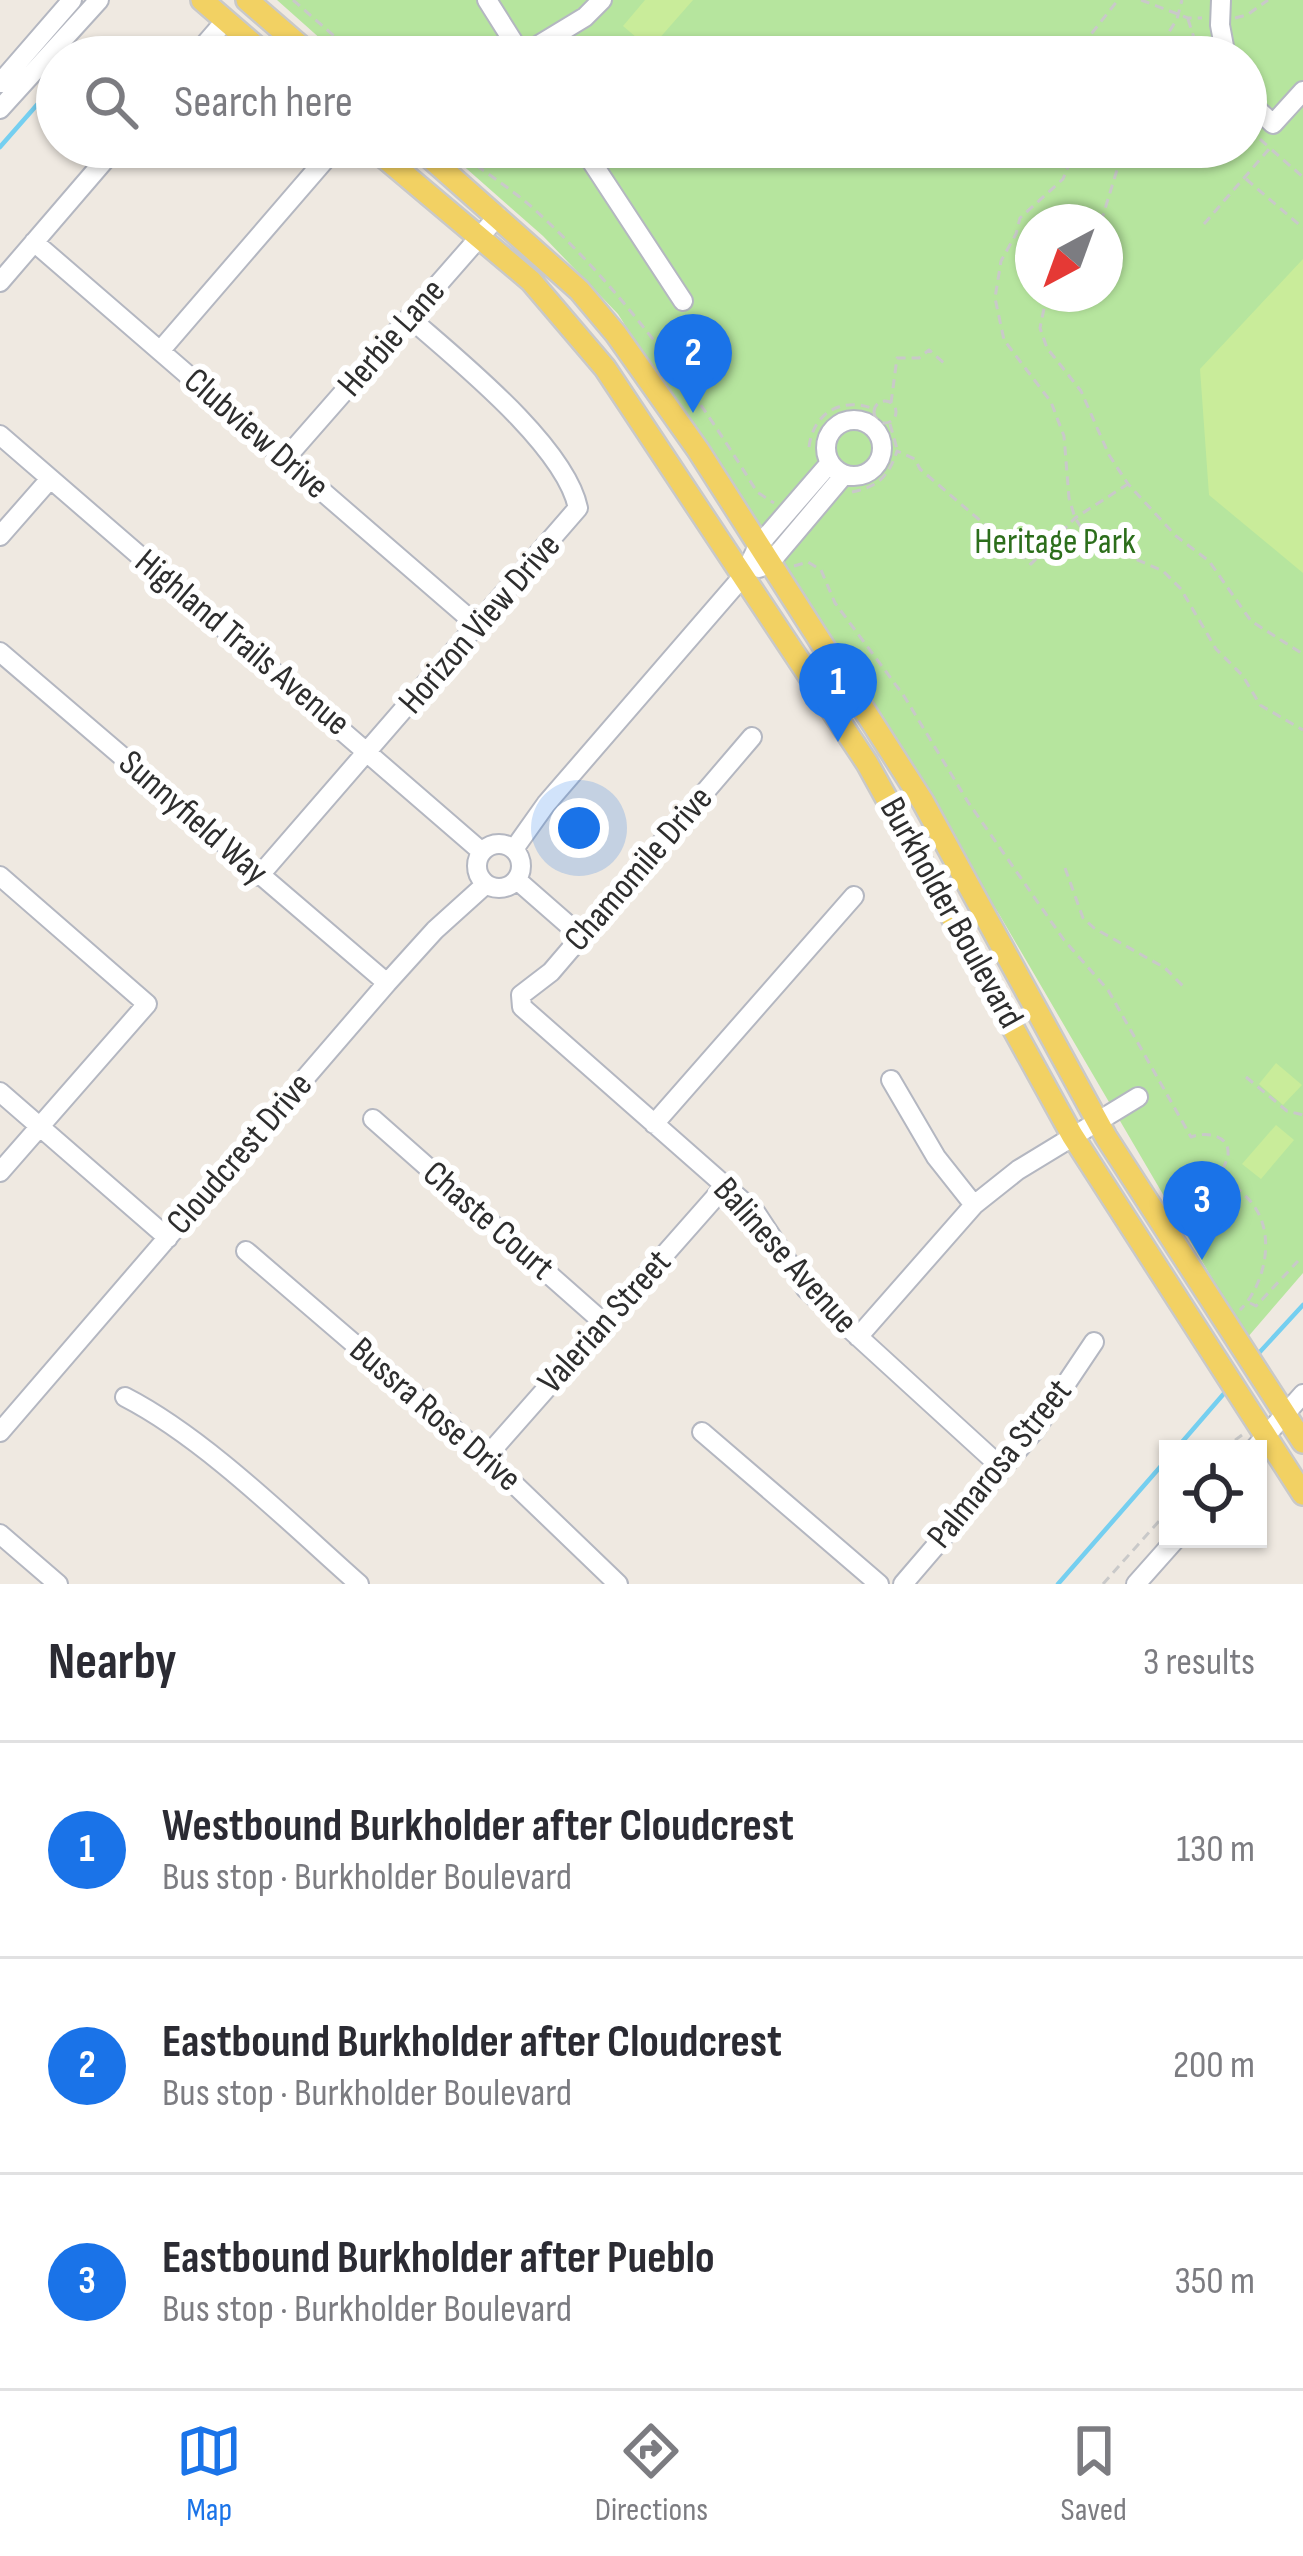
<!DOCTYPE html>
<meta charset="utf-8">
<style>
:root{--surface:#fff;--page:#f2f2f3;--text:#2b2b33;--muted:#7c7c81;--line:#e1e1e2;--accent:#1a73e8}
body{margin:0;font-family:"Sofia Sans Condensed",sans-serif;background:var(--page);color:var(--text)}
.controls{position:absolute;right:36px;bottom:36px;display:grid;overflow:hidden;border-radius:0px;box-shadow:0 3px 9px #0004}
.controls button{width:108px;height:108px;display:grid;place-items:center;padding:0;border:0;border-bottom:3px solid var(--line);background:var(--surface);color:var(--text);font:60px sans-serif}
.compass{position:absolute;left:1015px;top:204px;width:108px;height:108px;border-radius:50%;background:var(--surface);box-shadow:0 3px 9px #0004;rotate:221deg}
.you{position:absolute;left:579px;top:828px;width:42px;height:42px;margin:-30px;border:9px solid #fff;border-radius:50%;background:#1a73e8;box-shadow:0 0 0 18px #1a73e833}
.badge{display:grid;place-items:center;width:78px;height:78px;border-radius:50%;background:var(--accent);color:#fff;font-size:39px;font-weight:700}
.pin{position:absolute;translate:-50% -99px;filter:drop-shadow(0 3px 6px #0008)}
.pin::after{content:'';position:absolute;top:63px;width:42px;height:36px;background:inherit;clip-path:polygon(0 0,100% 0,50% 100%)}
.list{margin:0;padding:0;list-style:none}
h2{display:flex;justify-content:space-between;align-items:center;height:156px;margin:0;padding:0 48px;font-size:51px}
h2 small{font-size:39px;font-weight:400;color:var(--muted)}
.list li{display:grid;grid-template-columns:78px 1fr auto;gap:36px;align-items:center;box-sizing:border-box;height:216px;padding:0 48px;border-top:3px solid var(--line)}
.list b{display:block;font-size:45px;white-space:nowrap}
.list p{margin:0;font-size:39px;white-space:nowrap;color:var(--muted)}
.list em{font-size:39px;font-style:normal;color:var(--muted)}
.icon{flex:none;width:66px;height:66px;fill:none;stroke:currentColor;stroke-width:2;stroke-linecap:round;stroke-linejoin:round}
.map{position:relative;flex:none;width:1303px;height:1584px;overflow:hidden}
.search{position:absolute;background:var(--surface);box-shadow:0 3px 9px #0004;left:36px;right:36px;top:36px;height:132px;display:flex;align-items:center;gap:30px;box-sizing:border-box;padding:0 42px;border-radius:66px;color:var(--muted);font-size:45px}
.sheet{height:804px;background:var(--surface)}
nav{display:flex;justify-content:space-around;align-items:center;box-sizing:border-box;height:168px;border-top:3px solid var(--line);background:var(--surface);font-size:33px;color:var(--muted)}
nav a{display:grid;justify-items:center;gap:6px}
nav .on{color:var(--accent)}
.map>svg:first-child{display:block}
.green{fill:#b6e59e;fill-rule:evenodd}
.pitch{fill:#c9ec9a}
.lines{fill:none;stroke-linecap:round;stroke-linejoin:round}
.stream{stroke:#75cff0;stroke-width:4.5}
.minor-casing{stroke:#b4b7c1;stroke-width:22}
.major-casing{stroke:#c9c9c9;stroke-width:26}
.path{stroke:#c9c9c9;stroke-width:3;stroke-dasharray:9 6;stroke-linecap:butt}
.minor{stroke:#fff;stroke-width:18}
.major{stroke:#f2d163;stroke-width:21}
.labels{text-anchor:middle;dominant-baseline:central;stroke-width:12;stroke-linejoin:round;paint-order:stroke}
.street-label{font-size:36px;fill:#2e2e2e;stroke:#fff}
.park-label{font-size:36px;fill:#2c6e1b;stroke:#fff}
</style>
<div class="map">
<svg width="1303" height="1584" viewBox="0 0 1303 1584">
<rect width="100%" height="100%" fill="#efe9e1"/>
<!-- green -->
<path class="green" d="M277 0H1303V1273L1247 1338 999 914 618 314 543 236 442 147H1246V57H341ZM1033 222H1105V294H1033Z"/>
<!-- pitch -->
<path class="pitch" d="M645 0H693L650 49 623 26Z
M1303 259V573L1209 495 1200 369Z
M1276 1063 1302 1085 1283 1105 1259 1084Z
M1276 1125 1294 1140 1261 1179 1242 1164Z"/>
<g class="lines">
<!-- stream -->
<path class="stream" d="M0 147 57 82
M1258 1354 1303 1305
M1176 1449 1227 1390
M1058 1584 1168 1458"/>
<!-- minor casing -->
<g class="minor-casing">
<path id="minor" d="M487 0 523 57
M1221 0 1220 25 1226 57
M194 57 226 20
M519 57 585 17 602 0
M0 83 72 0
M1246 99 1273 124 1303 91
M0 109 99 0
M582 147 683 301
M34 242 478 626
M0 282 116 147
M160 351 336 147
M826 448a28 28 0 1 1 56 0a28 28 0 1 1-56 0Z
M0 435 482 852
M285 459 498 216
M0 536 50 479
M759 568 769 564 844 475
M0 652 387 983
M752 737 551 972 521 995 522 1007 756 1213 806 1289 1001 1467
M477 866a22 22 0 1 1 44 0a22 22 0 1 1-44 0Z
M514 849 546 804 744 575 758 546 830 463
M0 876 147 1004 0 1172
M259 876 578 508C565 446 459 361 411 319
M517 880 581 936
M891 1080 936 1157 974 1205
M0 1092 168 1238
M373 1119 604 1323
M654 1124 854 896
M1165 1227C1182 1216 1192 1209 1197 1188L1191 1177
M246 1251 486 1457 618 1584
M858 1337 974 1205 1018 1170 1138 1097
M125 1397C205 1438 291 1524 359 1584
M0 1432 387 983 435 930 486 884
M702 1432 879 1584
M1254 1449 1303 1394
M486 1457 725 1186
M0 1534 58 1584
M903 1584 1035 1430 1094 1342
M1136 1584 1176 1539"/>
</g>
<!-- major casing -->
<g class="major-casing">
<path id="major" d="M202 0 268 57
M247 0 313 57
M372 147 531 281 605 368 867 763 1072 1135 1303 1494
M418 147 579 290 616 334 698 450 923 802 1106 1137 1303 1442"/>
</g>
<!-- path -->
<path class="path" d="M293 0 358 57
M1141 0 1188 18H1202
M1235 18 1247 15 1268 0
M1188 19 1200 57
M1073 57 1118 0
M1154 57 1177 19 1182 0
M453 147C479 169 508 186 534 209 623 290 694 389 757 492L774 503
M1076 147 1063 179 1020 218 1016 234 1001 261 995 298 1004 340 1051 402 1064 436 1069 498 1075 518 1089 539 1163 571 1181 589 1216 649 1243 676 1260 705 1303 730
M1272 150 1303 177
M1246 179 1303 228
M1101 222 1124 147
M1204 224 1270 148 1246 127
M1047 294 1040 328 1047 348 1081 391 1109 455 1128 484 1176 536 1209 561 1251 621 1303 654
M874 412a11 11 0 1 1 22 0a11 11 0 1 1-22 0Z
M891 403 897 358H919L929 350 944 363
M890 424 897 449
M809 447C813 413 842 396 874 409
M852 492C878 487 889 476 897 451L915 459 920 469 1031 564 1075 518 1128 484
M794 566 808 562 821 570 835 603 904 696 968 802 1064 940 1108 990 1191 1137C1203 1132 1230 1133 1228 1155 1227 1161 1223 1167 1222 1173 1232 1186 1248 1195 1256 1209 1275 1239 1264 1286 1240 1310
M1065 868 1083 918 1094 928 1165 968 1186 989
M1246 1077 1287 1111 1303 1115
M1250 1303 1256 1306 1298 1261
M1223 1449 1242 1435
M1103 1584 1168 1511"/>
<!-- minor -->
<use href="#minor" class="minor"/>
<!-- major -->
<use href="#major" class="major"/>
</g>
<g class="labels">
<!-- street labels -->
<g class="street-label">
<text transform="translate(392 338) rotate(-49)">Herbie Lane</text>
<text transform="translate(256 434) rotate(41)">Clubview Drive</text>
<text transform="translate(480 624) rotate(-49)">Horizon View Drive</text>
<text transform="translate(242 643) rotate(40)">Highland Trails Avenue</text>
<text transform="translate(193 818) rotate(41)">Sunnyfield Way</text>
<text transform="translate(639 869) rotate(-49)">Chamomile Drive</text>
<text transform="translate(951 913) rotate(61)">Burkholder Boulevard</text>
<text transform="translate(240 1154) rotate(-49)">Cloudcrest Drive</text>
<text transform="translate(488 1221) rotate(41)">Chaste Court</text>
<text transform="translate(785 1256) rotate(48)">Balinese Avenue</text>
<text transform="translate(605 1322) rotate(-48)">Valerian Street</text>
<text transform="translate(435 1415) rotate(41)">Bussra Rose Drive</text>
<text transform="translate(1000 1464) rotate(-51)">Palmarosa Street</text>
</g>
<!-- park labels -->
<g class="park-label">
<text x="1055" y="542">Heritage Park</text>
</g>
</g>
</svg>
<div class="controls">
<button><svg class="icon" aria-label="locate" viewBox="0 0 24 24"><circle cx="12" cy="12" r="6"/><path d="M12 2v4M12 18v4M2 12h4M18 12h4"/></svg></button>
</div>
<svg class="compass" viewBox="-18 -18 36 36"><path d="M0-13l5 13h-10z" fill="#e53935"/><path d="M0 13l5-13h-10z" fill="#7c7c81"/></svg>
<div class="you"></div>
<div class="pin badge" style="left:838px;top:742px">1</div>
<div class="pin badge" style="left:693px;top:413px">2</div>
<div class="pin badge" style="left:1202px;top:1260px">3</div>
<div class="search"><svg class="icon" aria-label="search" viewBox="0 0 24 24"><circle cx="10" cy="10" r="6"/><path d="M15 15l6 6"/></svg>Search here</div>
</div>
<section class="sheet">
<h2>Nearby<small>3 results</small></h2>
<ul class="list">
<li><span class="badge">1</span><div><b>Westbound Burkholder after Cloudcrest</b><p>Bus stop · Burkholder Boulevard</p></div><em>130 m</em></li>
<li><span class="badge">2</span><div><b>Eastbound Burkholder after Cloudcrest</b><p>Bus stop · Burkholder Boulevard</p></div><em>200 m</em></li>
<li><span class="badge">3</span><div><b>Eastbound Burkholder after Pueblo</b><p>Bus stop · Burkholder Boulevard</p></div><em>350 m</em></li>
</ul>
</section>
<nav>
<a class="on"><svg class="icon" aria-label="map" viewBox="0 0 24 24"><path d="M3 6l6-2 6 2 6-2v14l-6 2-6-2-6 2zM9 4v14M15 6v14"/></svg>Map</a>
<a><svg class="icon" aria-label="directions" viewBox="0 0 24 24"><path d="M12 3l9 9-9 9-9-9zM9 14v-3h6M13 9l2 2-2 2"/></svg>Directions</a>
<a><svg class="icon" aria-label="saved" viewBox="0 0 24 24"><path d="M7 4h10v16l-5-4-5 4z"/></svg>Saved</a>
</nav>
